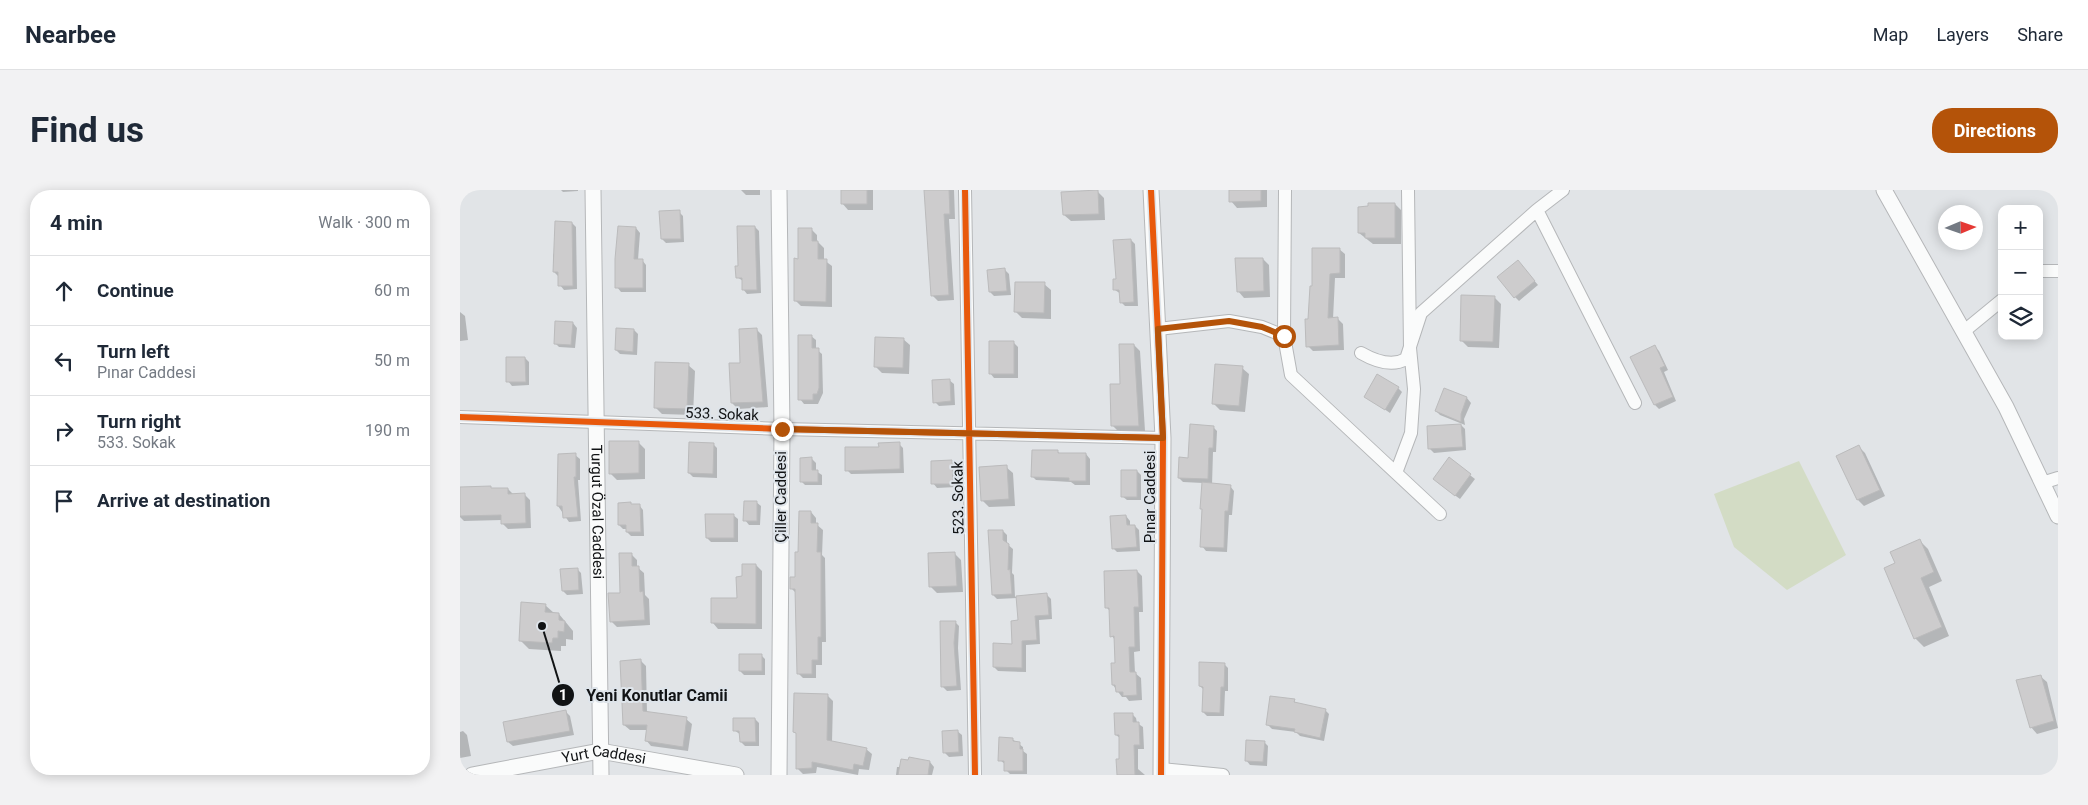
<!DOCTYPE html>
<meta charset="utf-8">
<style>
:root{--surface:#fff;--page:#f2f2f3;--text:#1f2937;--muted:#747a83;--line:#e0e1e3;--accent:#b45309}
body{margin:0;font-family:Roboto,sans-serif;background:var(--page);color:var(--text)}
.controls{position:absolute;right:15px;top:15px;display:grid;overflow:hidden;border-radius:10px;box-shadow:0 2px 12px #0003}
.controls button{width:45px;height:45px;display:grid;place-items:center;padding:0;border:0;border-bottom:1px solid var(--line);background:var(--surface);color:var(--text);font:25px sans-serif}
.compass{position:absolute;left:1478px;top:15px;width:45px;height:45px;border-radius:50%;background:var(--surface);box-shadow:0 2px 12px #0003;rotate:88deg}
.stop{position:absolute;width:15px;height:15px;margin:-11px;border:4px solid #b45309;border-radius:50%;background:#fff}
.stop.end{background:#b45309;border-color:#fff;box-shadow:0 1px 5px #0008}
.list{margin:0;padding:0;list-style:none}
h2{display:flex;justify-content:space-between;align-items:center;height:65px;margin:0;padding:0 20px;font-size:21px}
h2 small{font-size:16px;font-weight:400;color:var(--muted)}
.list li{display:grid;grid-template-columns:32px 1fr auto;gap:15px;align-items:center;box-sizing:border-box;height:70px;padding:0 20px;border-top:1px solid var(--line)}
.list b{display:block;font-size:19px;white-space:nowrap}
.list p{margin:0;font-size:16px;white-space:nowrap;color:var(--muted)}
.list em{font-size:16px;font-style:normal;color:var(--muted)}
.icon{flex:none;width:28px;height:28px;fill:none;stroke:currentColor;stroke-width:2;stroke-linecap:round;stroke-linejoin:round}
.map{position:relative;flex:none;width:1598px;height:585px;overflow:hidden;border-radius:20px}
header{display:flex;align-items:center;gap:30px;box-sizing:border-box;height:70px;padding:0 25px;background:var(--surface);border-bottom:1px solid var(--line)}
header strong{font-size:24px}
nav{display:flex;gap:28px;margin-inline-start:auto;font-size:18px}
.intro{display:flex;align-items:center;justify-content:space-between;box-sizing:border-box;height:120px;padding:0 30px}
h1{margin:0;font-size:35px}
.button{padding:12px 22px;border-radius:20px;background:var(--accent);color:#fff;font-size:18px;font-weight:700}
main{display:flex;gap:30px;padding:0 30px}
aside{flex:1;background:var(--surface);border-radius:20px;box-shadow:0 2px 12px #0003}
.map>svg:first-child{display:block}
.green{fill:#d3dcc5}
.shadow{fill:#0003}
.building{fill:#cdcccd;stroke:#bbbbbc}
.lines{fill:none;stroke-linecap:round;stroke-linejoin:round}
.minor-casing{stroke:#b5b7b9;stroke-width:14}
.tertiary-casing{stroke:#b5b7b9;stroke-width:17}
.minor{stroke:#fafbfb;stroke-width:12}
.tertiary{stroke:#fafbfb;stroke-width:15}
.cycleway-casing{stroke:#dee4ea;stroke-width:9}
.cycleway{stroke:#e8590c;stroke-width:6}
.route{stroke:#b45309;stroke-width:6}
.labels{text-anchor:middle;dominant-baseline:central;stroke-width:4;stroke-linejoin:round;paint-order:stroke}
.street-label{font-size:15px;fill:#111315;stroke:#dee4ea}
.leader{fill:none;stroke:#111315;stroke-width:2}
.callout-dot{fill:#111315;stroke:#dee4ea;stroke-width:2}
.mark-label{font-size:15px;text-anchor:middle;font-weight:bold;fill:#fff}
.callout-label{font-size:16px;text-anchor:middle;font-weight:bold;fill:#111315;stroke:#dee4ea;stroke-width:4;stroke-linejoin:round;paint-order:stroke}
</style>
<header>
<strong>Nearbee</strong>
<nav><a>Map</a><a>Layers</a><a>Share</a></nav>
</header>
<div class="intro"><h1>Find us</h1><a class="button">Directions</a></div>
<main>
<aside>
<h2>4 min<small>Walk · 300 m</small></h2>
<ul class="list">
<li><svg class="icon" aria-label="ahead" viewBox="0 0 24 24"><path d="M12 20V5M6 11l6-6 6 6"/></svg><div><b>Continue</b></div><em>60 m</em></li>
<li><svg class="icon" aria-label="left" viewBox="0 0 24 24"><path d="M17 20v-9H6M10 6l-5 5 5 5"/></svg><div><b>Turn left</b><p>Pınar Caddesi</p></div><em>50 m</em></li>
<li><svg class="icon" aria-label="right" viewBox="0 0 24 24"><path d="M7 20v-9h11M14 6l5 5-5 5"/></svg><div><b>Turn right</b><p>533. Sokak</p></div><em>190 m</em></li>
<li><svg class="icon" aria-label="arrive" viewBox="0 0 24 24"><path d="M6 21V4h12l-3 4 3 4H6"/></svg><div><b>Arrive at destination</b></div></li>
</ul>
</aside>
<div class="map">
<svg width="1598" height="585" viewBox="0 0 1598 585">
<rect width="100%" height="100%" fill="#e1e4e7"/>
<!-- green -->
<path class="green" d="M1339 271 1386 365 1327 400 1274 357 1254 304Z"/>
<!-- shadow -->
<path class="shadow" d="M101 0H118V1L103 2Z
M281 0H300V5H286Z
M382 0H413V20H388L382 13Z
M466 0H494L495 29H489L494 110 478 111 472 105Z
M771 0H807V17L777 18 771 11Z
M637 1 644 8 645 30 611 31 604 25Z
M935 14 941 20V54H913L899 43Z
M219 22 223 26 224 52 206 53 202 49Z
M112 33 116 37 117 99 104 100 100 95 98 86 94 82 93 65Z
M295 37 299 41 301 103 287 104 283 99V91L277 87Z
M176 38 180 43 178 70H182L186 75V102H161L157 97Z
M351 39 357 45V51L364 58V70L372 76V117L341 116 335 110 339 70Z
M671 50 675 54 678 116H665L661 112V104L655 100Z
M879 59 885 64V88H875L873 129 877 128 883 134 884 160 853 161 848 156 854 98Z
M803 69 809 75 810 107 784 108 778 101Z
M1062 76 1078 95 1059 111 1055 107Z
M545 80 549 84 551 105 534 106 530 102Z
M584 94 591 100V129L562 128 556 122Z
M1034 107 1041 114 1039 158 1008 157 1001 150Z
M0 122 5 126 8 150 0 151Z
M113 133 117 138 115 158 99 157 95 153Z
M296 139 302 145 308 217 278 219 272 213 282 174Z
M174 140 178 144 177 165 160 164 156 160Z
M351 146 356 150V159L362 164 363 203 358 214H344L340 209Z
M443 149 450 155 449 184 422 183 416 177Z
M554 153 558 157V188H534L530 183Z
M674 155 680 161 685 241 659 242 653 236 661 195Z
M1195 157 1199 161 1208 180 1204 182 1216 211 1199 219 1195 215 1184 191 1180 187 1171 167Z
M65 168 69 172V195L52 196 48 191Z
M228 175 235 181 233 225 202 224 195 217Z
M782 178 789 184 785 222 760 220 753 213Z
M489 190 494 194 495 215 479 216 475 212Z
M938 198 942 202 930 223 905 206Z
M985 199 1007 208 1011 213 1004 229 1005 235 980 225 976 221Z
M1001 235 1005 239 1006 260 974 263 970 259Z
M753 237 757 241 756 262H753L752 295 770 296 774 301 772 325H769L767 362 746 361 742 356 743 320 741 318 743 293 723 292 719 288 729 269Z
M178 252 185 259V289L157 290 150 283Z
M253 254 257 258V288L233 287 229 283Z
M439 254 443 258 444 283 391 284 387 280 420 258Z
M1399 257 1405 263 1425 306 1404 316 1398 310 1378 266Z
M598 262 601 264H626L630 269V295H615L611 292 576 290 572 286Z
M115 265 120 269V290H118L121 331 109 332 98 316Z
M352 269 356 273V281L362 285V295H345L341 291Z
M989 269 1015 289 1000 309 978 293Z
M492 272 496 276V297L477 298 473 293Z
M546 277 553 283 555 316 529 317 522 310Z
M677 281 681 285V310H667L662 306Z
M0 298 48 299 54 305 64 304 70 310 71 338 48 339 42 333V330L4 331 0 327Z
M296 312 301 316 300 335H289L285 330Z
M170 313 173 316 179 315 183 320 184 346H171L167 342V339H163L159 335Z
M351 322 356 328V334L363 340 362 365 365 368 366 452H362V475H356V488H343L338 483 337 404 331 398 336 388 339 363Z
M273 325 278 329V352H251L247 348Z
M666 326 670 331V336H675L679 340 680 361 657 362 653 358Z
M543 341 547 345V354L553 359 552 383 554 385 555 407 587 405 591 409 592 429 579 430 580 454 566 455V482L538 481 534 477 553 455 559 432 557 408 537 409 533 405Z
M1460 351 1468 359 1482 391 1469 397 1489 446 1464 457 1455 448 1437 374Z
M494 363 501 370 503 402 477 403 471 397Z
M171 364 177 370V377L184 383 185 405 189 409 190 435 157 437 151 431 161 404Z
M296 375 302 381V439H258L253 433 278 410 283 388Z
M117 379 121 383 123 404 107 405 103 401Z
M677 381 682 386 683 422H679L680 461 674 462 675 483 681 488 682 510 669 511 666 507H662L653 495 656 474 655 450 652 446 651 422 647 418Z
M85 415 94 423 99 424 113 441V450L106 449V456H101V461L69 459 60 450Z
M495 432 499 436 498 458 501 500 487 501 483 497Z
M301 465 305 469V485H284L280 481Z
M181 471 186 476 187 523 226 529 232 534 228 561 191 556 186 550 187 540H170L164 535Z
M764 474 768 478V501H765L764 526H747L743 522 744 500 740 496Z
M1580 486 1587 492 1598 538 1577 544 1571 537Z
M367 505 373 511 372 552 406 559 412 564 409 580 399 579 398 585 357 577 356 583 343 584 337 578V545L335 542Z
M834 511 837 514 865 520 869 524 864 551 840 546 836 542 812 539 807 534Z
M106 522 110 526 114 545 53 556 48 552Z
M672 524 676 528 677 533 683 537 684 559H678V579L685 585H658L661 570 660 548 656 545Z
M295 529 299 533V556H285L281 552V545L274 540Z
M3 541 7 545 11 566 0 568V542Z
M497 541 502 545 503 566 489 567 485 563Z
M552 549 563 557V561L567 564V584H550L546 580V575L540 570Z
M804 552 808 556 807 576 790 575 786 570Z
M450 569 470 572 474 577 472 585H436L437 577H441L449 572Z"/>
<!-- building -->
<path class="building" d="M381 0H407V14H381Z
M464 0H489L490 24H484L489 105 471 106Z
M638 0 639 24 603 25 601 2Z
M769 0H801V11L769 12Z
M908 13H935V48H905V43H898V17L908 16Z
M220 20 221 49H201L199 21Z
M95 31 112 32 113 96H98V82H93Z
M158 36 176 37 174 69H183V98H155V69Z
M277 36H295L297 100H282V88H276L275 76H278Z
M338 38H352V51H358V69H367L366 112 334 111V68L338 69Z
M671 49 674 112 660 113 659 100H653V89H656L653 50Z
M852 58H880V83L870 84 868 128 878 127 879 155 846 157 845 129H848L850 96H852Z
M775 68H803L804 101 777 102Z
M1058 70 1075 91 1054 108 1037 87Z
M545 78 547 101 529 102 527 80Z
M555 92H585L584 123 554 122Z
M1001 105 1035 106 1033 152 1000 151Z
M95 131 113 132 111 155 94 154Z
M156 138 174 139 173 162 155 160Z
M297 138 303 212 271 213 269 173H280L279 139Z
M338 145H352V158H359V198L357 204H353V210H338Z
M415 147 444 148 443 178 414 177Z
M529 151H554V184H529Z
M659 154H674L679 236H651L650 194H660Z
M1195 155 1205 176 1200 178 1213 207 1194 215 1170 167Z
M46 167H65L66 192H46Z
M195 172 229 173 227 219 194 218Z
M755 174 783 176 779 216 752 214Z
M917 184 939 197 925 220 904 207Z
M490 189 491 211 473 213 472 190Z
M984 198 1007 207 1001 224V232L975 221Z
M730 234 754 236 753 258H749L748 289 718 288 719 267 728 268Z
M1001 234 1003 257 968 259 967 236Z
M149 251H179V283L149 284Z
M229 252 254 253 253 284 228 283Z
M440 252V279L385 281V257H419L418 253Z
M1399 255 1420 300 1397 310 1376 266Z
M572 260H598V263H626V291H609V288L571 287Z
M116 263V287H114L118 327 103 328 102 316H97L98 264Z
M352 267V280H358V292H340V268Z
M989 267 1011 284 995 306 973 289Z
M492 270 493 294H471V271Z
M547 275 549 309 521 311 519 277Z
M661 280H677V307H661Z
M742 292 771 295 768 321H765L764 358 740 357 742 319H740Z
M31 296V298H48V304L65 303 66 333 41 334V325L0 326V297Z
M284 311H297V331H283Z
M171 312V314H180L181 342H166V335H158V313Z
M339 321H351V333H358L357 362H361V447H358V470H352V484H337L335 399H330V387H335V362H338Z
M245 324H274V348H246Z
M666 325 667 335H675L677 357 652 359 650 326Z
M528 340H543V350L549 354 548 380 550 379 552 404 532 405Z
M1460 349 1474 382 1461 388 1482 437 1454 449 1424 378 1435 373 1430 362Z
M495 362 497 396 469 397 468 363Z
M159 363H172V376H179L180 402 183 401 185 430 150 432 148 403H160Z
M282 374H296V434L251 433V408H277L276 387 282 386Z
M118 378 119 400 102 401 100 379Z
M677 380 679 417H674L675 457H669L670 482H676L677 505 663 506V502H656L655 495H652L651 473H655L654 446 650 447 649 418H645L644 381Z
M587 403 589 425 575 426 577 450 562 451V478L533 477V453L552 454 551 431 558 430 556 406Z
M61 412 86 414 85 422 99 423V430L105 431 104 442 98 441V448H93L92 453 59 451Z
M480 431H496L494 453 497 496 481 497Z
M279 464H302V481H279Z
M181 469 183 521 227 527 223 557 185 551 187 535H163L160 471Z
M739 472 765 473 764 497H761L760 523 742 522 743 497 739 496Z
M1581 485 1594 531 1570 538 1556 490Z
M334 503 368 504 367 550 407 558 403 576 394 574 393 580 352 572V578L336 579V543L333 542Z
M810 506 835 509 834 512 866 519 860 548 834 542 835 539 806 535Z
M106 520 110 541 47 552 43 532Z
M654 523H673V532H679L680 555H674L675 585H657L656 569H659V545H655Z
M273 528H295L296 552H280L279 541H273Z
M498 540 499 562 483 563 482 541Z
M539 547 553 548V551L560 552V559H563V581H544V571H538Z
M786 550 805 551 803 572 785 571Z
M449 567 470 571 468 585H438L441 569 448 570Z"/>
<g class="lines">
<!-- minor casing -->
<g class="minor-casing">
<path id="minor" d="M505 0 515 585
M825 0 824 146 831 185 980 324
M1077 20 1175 213
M1579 81H1598
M698 139 769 131 802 137 824 146
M1503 142 1542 110
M901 163C915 171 932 177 946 169L961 123 1077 20 1103 0
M0 227 322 239 703 248
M936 283 951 243 954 199 950 158 948 0
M1582 293 1598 288
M701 579 763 585"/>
</g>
<!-- tertiary casing -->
<g class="tertiary-casing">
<g id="tertiary">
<path id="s1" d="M133 0 141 585"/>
<path d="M319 0 322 239 319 585"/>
<path d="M691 0 703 248 701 585"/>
<path d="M1424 0 1546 217 1598 326"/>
<path id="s2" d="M12 585 140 561 276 585"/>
</g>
</g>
<!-- minor -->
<use href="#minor" class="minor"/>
<!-- tertiary -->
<use href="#tertiary" class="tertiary"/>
<!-- cycleway casing -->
<g class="cycleway-casing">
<path id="cycleway" d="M505 0 515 585
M691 0 703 248 701 585
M0 227 322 239 703 248"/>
</g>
<!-- cycleway -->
<use href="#cycleway" class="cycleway"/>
</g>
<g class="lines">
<!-- route -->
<path class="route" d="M322 239 703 248 698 139 769 131 802 137 824 146"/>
</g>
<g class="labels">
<!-- street labels -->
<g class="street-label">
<text transform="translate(262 224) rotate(2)">533. Sokak</text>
<text transform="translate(321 307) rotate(-90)">Çiller Caddesi</text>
<text transform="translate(690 307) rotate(-90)">Pınar Caddesi</text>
<text transform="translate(498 308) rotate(-91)">523. Sokak</text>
<text stroke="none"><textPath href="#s1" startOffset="322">Turgut Özal Caddesi</textPath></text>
<text stroke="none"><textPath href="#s2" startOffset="134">Yurt Caddesi</textPath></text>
</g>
</g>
<!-- callouts -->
<path class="leader" d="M82 436L103 505"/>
<g class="callout-dot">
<circle cx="82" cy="436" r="5"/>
<circle cx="103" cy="505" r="12"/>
</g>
<g class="mark-label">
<text x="103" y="510">1</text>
</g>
<g class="callout-label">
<text x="197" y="511">Yeni Konutlar Camii</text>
</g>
</svg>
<div class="controls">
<button>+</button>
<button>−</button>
<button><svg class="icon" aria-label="layers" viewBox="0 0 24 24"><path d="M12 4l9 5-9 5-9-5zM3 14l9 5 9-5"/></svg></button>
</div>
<svg class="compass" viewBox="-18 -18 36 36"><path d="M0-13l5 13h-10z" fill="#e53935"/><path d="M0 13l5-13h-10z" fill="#747a83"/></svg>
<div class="stop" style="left:824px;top:146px"></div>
<div class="stop end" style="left:322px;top:239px"></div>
</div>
</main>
